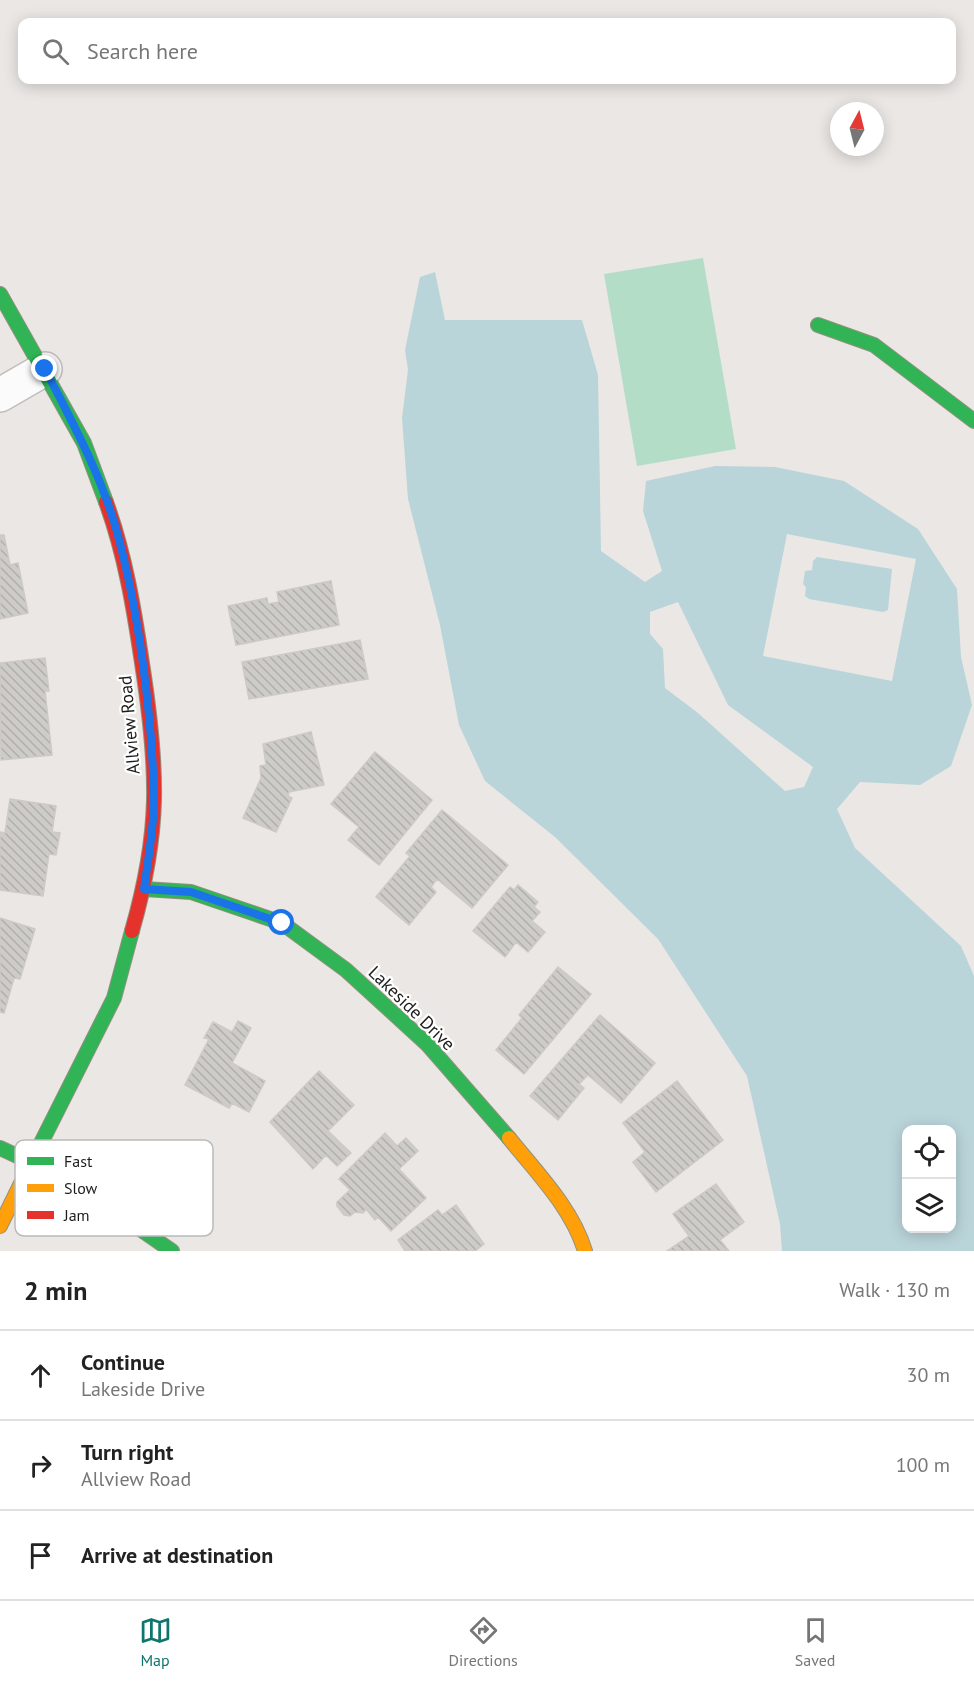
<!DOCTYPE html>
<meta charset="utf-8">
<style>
:root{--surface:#fff;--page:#f6f6f6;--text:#222;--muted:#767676;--line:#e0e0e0;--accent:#0f766e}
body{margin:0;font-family:"PT Sans",sans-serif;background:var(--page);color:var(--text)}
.controls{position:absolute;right:18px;bottom:18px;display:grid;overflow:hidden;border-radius:12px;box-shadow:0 3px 15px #0003}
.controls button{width:54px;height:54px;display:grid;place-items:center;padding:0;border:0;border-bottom:2px solid var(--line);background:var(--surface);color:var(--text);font:30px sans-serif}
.compass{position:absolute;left:830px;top:102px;width:54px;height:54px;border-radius:50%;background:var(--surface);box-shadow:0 3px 15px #0003;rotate:7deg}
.stop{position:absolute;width:18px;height:18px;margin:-14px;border:4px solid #1a73e8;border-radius:50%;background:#fff}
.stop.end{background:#1a73e8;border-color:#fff;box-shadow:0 2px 6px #0008}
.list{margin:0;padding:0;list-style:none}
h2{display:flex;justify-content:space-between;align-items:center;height:78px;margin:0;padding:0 24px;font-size:26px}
h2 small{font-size:20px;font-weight:400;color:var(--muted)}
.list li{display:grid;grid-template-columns:39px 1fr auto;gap:18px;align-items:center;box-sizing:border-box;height:90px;padding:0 24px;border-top:2px solid var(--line)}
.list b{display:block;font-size:22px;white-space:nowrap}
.list p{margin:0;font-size:20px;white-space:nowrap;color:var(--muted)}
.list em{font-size:20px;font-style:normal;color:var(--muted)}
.icon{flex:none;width:33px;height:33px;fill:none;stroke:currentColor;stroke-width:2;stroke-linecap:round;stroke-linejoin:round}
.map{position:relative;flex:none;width:974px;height:1251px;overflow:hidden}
.search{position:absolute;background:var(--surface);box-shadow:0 3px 15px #0003;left:18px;right:18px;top:18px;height:66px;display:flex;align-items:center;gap:15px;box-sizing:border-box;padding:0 21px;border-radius:12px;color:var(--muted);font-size:22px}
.sheet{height:348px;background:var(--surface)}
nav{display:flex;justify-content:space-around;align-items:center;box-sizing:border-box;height:84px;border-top:2px solid var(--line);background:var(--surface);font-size:16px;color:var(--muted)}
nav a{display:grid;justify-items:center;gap:3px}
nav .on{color:var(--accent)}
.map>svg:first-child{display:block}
.pitch{fill:#b4ddc8}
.water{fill:#bad5da;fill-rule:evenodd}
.building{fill:url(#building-back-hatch);stroke:#cdc9c6;stroke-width:1.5}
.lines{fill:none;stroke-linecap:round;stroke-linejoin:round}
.street-casing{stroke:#c0bebd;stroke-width:36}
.fast-casing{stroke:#91917e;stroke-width:16}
.slow-casing{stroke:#91917e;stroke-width:16}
.jam-casing{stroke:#91917e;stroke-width:16}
.street{stroke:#fcfbfb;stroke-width:33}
.fast{stroke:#30b455;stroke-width:14}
.slow{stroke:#ff9f0a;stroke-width:14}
.jam{stroke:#e5322d;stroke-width:14}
.route{stroke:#1a73e8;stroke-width:8}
.labels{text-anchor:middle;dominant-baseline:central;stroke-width:4.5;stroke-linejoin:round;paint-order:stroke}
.street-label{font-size:18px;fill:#1c1c1c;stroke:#fff}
.key{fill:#fff;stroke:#bbb;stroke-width:1.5}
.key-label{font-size:16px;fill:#1c1c1c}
</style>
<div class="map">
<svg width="974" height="1251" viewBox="0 0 974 1251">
<defs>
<pattern id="building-back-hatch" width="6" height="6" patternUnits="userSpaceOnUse" patternTransform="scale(1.5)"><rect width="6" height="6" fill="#ceccc9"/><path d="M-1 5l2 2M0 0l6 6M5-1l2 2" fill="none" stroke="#b0afac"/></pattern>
</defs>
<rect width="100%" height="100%" fill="#eae7e4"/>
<!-- pitch -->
<path class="pitch" d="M703 258 736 449 637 466 604 274Z"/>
<!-- water -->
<path class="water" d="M435 272 445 320H582L598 375 601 551 645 582 662 571 643 511 646 481 715 466 775 467 844 481 918 529 957 589 961 657 972 705 951 766 920 785 860 782 837 809 855 848 961 946 974 976V1251H782L780 1224 747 1076 658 939 555 837 485 781 459 725 440 625 408 499 402 418 408 370 405 350 420 277ZM787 534 916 559 892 681 763 656ZM678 602 728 705 813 767 804 787 785 791 698 713 665 688 663 649 650 634V612ZM906 1130H952V1228H906Z
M817 557 892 569 888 610 883 612 809 599 805 596 806 587 803 584 805 571 812 570 813 561Z"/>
<!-- building -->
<path class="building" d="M0 535H4L10 565 18 563 28 613 0 619Z
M331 581 339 625 236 645 228 606 267 598 268 604 279 602 277 592Z
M360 640 368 679 249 699 242 662Z
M45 658 49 691H45L52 755 1 760 0 663Z
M311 732 324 785 289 792 288 796 292 798 276 832 243 818 261 778 260 766 266 765 263 744Z
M375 752 432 800 379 865 348 840 359 827 331 804Z
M10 799 56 806 52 832 60 833 56 855 49 854 43 896 0 890V832L5 833Z
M442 810 508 865 472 908 437 879 431 887 436 892 409 925 376 897 410 856 406 853Z
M518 885 538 902 534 907 540 912 532 921 545 932 528 952 516 942 505 957 473 931 510 887 514 890Z
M0 918 35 929 20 979 14 978 4 1013 0 1012Z
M558 967 591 994 524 1074 496 1050 522 1018 519 1015Z
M600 1015 655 1063 621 1103 588 1075 579 1084 584 1088 558 1120 530 1096Z
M238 1021 251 1028 232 1063 265 1081 249 1112 232 1103 229 1108 185 1085 209 1039 204 1038 213 1022 232 1032Z
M319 1071 354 1105 328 1131 351 1153 337 1166 326 1155 313 1169 270 1122Z
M677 1081 723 1140 656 1192 633 1162 645 1152 623 1123Z
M385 1133 397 1146 406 1138 418 1151 399 1169 426 1198 391 1231 378 1217 375 1220 366 1209 363 1213 355 1212 350 1216 344 1215 337 1206V1202L350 1190 339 1179Z
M716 1184 744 1222 720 1240 729 1251H667L689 1236 673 1214Z
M456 1205 484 1244 475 1251H405L398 1240 438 1210 442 1215Z"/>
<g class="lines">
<!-- street casing -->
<g class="street-casing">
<path id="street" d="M0 395 45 369"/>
</g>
<!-- fast casing -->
<g class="fast-casing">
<path id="fast" d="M0 294 84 443 106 502
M818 325 874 345 974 421
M144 889 191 892 282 923 346 970 427 1044 509 1138
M0 1148 69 1180 172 1251
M35 1155 114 998 132 931"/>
</g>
<!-- slow casing -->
<g class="slow-casing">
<path id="slow" d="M509 1138C537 1173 572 1208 585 1251
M0 1226 35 1155"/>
</g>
<!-- jam casing -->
<g class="jam-casing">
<path id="jam" d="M106 502C125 554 134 609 142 663 149 708 155 755 154 800 153 844 144 889 132 931"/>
</g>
<!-- street -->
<use href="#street" class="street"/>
<!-- fast -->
<use href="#fast" class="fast"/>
<!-- slow -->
<use href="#slow" class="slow"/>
<!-- jam -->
<use href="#jam" class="jam"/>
</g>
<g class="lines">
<!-- route -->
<path class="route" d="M45 369C72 422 101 474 117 532 139 612 152 715 154 798 154 828 148 859 144 889L191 892 282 923"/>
</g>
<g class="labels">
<!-- street labels -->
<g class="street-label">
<text transform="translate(129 725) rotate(-95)">Allview Road</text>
<text transform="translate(412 1008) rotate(44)">Lakeside Drive</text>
</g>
</g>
<!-- legend -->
<rect x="15" y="1140" width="198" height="96" rx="9" class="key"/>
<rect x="27" y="1157" width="27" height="8" fill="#30b455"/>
<rect x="27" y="1184" width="27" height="8" fill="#ff9f0a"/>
<rect x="27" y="1211" width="27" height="8" fill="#e5322d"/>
<g class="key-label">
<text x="64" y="1167">Fast</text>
<text x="64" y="1194">Slow</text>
<text x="64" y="1221">Jam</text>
</g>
</svg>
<div class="controls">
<button><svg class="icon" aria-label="locate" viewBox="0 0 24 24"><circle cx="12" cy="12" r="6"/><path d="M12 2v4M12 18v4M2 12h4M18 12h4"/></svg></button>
<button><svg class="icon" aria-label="layers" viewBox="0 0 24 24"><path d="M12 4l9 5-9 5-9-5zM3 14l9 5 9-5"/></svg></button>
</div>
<svg class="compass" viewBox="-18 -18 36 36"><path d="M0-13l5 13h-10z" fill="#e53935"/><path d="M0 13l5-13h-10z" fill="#767676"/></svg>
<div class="stop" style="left:282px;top:923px"></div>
<div class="stop end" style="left:45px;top:369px"></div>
<div class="search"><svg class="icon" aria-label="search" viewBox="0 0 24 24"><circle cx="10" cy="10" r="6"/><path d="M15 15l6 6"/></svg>Search here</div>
</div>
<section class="sheet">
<h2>2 min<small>Walk · 130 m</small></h2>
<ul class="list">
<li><svg class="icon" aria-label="ahead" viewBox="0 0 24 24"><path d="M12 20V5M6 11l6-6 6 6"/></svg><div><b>Continue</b><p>Lakeside Drive</p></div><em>30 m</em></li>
<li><svg class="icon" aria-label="right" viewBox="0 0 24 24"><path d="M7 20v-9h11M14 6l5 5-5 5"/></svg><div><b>Turn right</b><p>Allview Road</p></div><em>100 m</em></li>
<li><svg class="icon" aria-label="arrive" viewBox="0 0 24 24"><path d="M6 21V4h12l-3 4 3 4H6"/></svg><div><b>Arrive at destination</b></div></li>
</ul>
</section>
<nav>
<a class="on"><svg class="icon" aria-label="map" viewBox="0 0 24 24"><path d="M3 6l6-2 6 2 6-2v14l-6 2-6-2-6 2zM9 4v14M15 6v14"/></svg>Map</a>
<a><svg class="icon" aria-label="directions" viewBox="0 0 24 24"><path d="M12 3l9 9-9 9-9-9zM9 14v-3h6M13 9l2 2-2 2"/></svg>Directions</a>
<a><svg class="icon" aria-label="saved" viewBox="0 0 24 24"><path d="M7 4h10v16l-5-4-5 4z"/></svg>Saved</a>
</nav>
